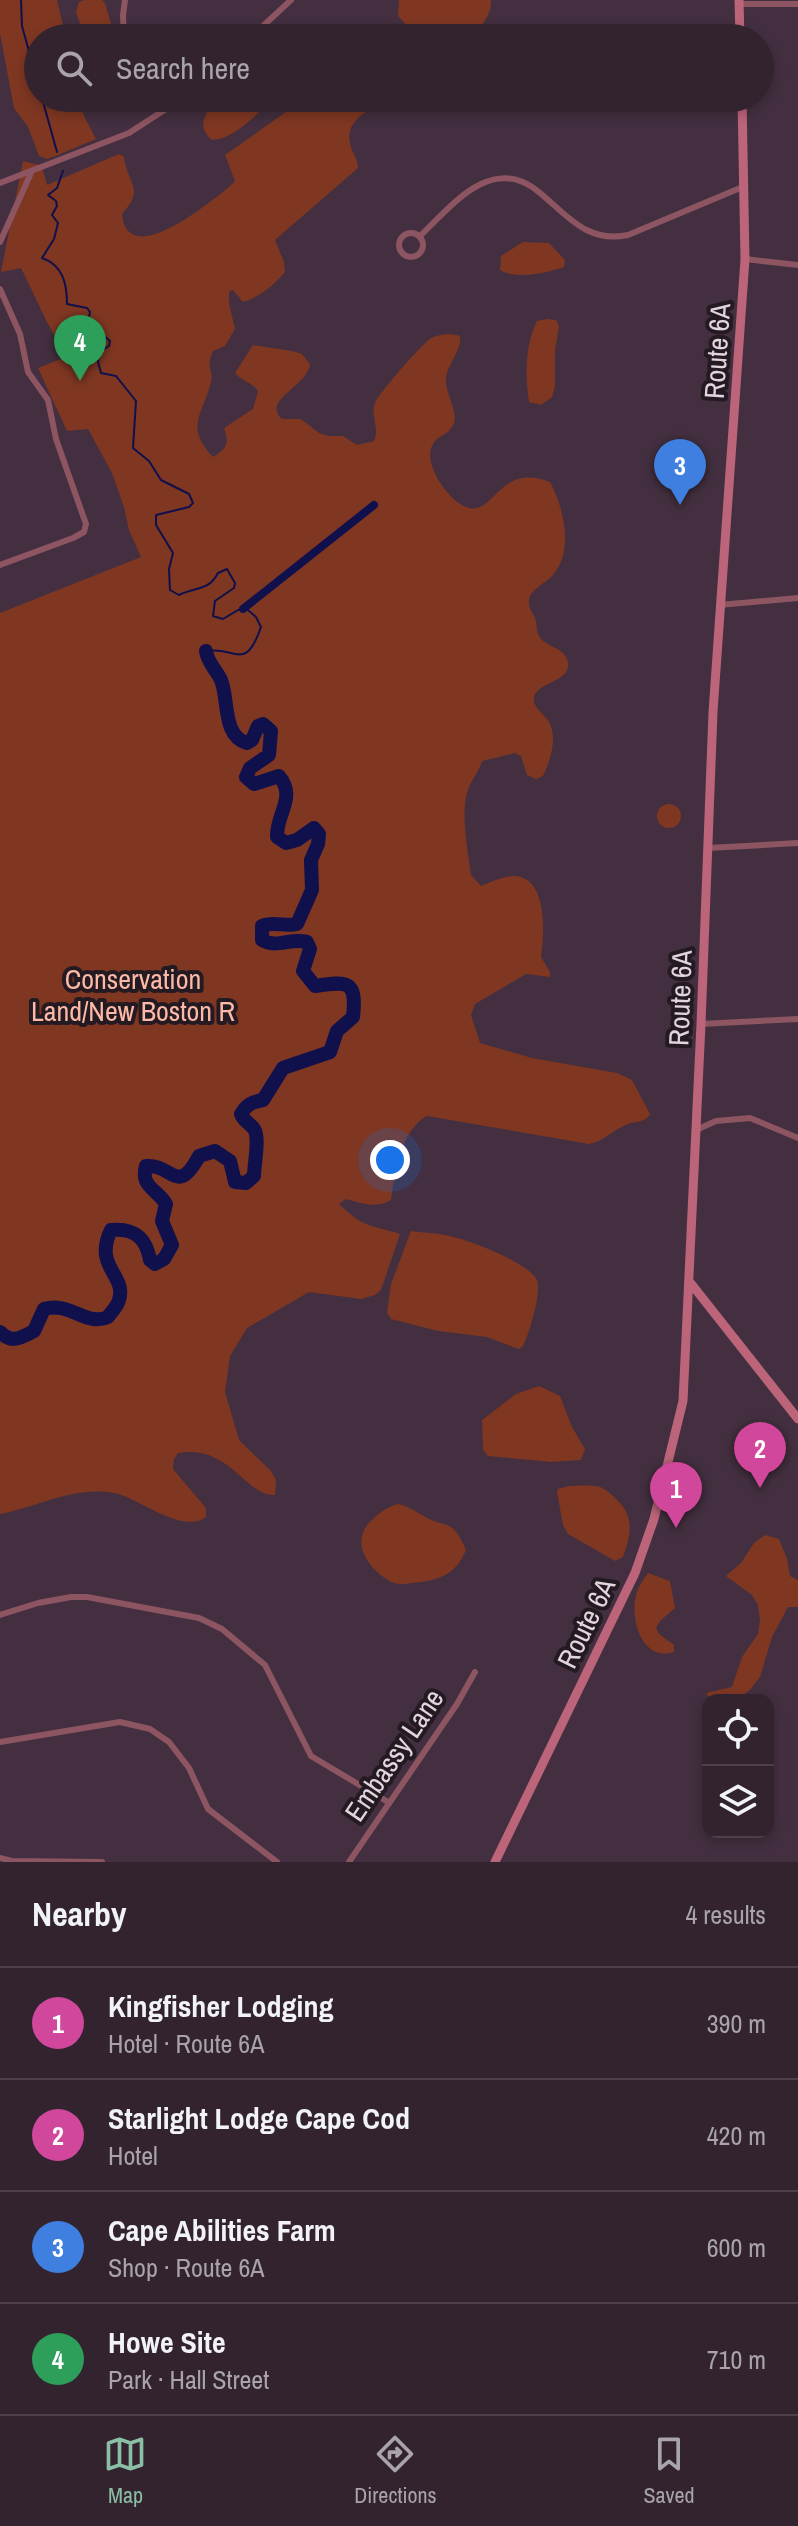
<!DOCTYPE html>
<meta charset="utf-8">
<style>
:root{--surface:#32232f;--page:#3d2f3b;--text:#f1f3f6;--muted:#a8a4aa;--line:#4d404b;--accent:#8abfa5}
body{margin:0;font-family:"Archivo Narrow",sans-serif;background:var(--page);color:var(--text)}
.controls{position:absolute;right:24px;bottom:24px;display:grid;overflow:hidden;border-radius:16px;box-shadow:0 4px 12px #0003}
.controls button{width:72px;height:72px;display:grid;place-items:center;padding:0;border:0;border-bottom:2px solid var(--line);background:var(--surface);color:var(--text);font:40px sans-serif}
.you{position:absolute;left:390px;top:1160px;width:28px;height:28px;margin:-20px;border:6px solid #fff;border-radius:50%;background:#1a73e8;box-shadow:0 0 0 12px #1a73e833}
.badge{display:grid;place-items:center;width:52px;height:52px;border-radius:50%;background:var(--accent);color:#fff;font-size:26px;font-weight:700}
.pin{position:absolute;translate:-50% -66px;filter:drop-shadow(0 2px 4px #0008)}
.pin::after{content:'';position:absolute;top:42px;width:28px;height:24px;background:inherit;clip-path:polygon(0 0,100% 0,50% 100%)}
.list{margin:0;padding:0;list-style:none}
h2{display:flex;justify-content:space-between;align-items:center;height:104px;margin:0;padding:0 32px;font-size:34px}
h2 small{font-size:26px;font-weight:400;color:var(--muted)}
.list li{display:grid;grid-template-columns:52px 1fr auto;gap:24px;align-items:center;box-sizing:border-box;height:112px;padding:0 32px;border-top:2px solid var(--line)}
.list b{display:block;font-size:30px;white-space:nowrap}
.list p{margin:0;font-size:26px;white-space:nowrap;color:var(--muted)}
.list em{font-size:26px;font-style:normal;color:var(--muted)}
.icon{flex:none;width:44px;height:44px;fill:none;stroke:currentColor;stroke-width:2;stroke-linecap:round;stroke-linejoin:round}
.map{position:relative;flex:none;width:798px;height:1862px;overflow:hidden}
.search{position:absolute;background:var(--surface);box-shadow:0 4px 12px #0003;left:24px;right:24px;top:24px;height:88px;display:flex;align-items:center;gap:20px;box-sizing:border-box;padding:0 28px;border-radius:44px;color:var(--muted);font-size:30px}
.sheet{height:552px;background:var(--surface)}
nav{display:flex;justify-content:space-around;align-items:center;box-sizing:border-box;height:112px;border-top:2px solid var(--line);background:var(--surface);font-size:22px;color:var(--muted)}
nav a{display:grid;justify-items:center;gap:4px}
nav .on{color:var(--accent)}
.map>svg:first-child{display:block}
.green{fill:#7f3722}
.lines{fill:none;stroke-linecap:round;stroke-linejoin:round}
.stream{stroke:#10104d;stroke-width:2}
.canal{stroke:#10104d;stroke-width:8}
.river{stroke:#10104d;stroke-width:14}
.street{stroke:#8d5561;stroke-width:6}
.secondary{stroke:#bc6479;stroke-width:9}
.labels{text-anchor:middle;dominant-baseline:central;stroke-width:8;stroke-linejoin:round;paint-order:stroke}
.street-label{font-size:28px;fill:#e3d5df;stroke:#241a22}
.park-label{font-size:28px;fill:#fcb9a5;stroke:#241a22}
</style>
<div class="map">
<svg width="798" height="1862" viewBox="0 0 798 1862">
<rect width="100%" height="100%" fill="#432f3f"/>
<!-- green -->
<path class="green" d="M0 0H57L66 38H38V98H78L84 116 96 139 48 159 39 156 28 127 14 108 0 33Z
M84 0H102L105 3 115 38H85L76 12 79 2Z
M399 0H491C492 18 475 38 455 37 437 35 433 26 412 31L398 16Z
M217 98H272C258 114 234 139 212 140 195 126 206 113 217 98Z
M310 98H382C369 113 345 119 350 143 351 152 358 158 358 168L275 240 284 262 285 272C273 286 260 297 243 302L233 290 229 292V303L235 329 225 346 213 351C205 369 214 369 211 382 203 415 184 426 213 457 226 449 230 444 224 428L253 409 258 391C252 382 241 381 235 373L253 345 292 351 302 354 310 364C307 387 261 400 282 419H301L319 433 328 436H343L357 445 374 441C380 429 370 416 375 403 379 393 421 345 430 339 437 334 452 333 460 336 463 350 445 366 446 381 446 395 458 411 454 423 450 435 438 435 433 444 421 463 450 504 469 508 495 514 500 462 550 482 564 508 574 551 553 575 546 583 529 590 529 601 528 608 533 613 535 618 537 624 536 631 539 636 545 647 563 647 567 659 575 682 538 681 534 697 532 708 545 714 549 722 558 738 550 761 543 776L536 779 527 775 521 756 515 753 482 761C479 772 471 780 468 790 460 811 468 853 471 875L481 886C491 882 502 877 512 876 549 875 544 935 541 957L550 972V977L526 974 475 1004 471 1015 480 1043 532 1058 617 1073 632 1080 650 1114C644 1124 636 1120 626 1125 612 1130 605 1141 589 1144L427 1116C400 1131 395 1172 391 1200 376 1209 361 1203 346 1199L339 1204C364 1228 368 1224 400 1234L381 1290 375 1295 361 1299 309 1292 247 1328 230 1356 225 1392 239 1440 271 1471 276 1480 275 1495C246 1497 230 1444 178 1453L174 1459 173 1469 206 1508V1517C181 1535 138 1497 114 1493 72 1486 39 1507 0 1514V613L141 557 129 530 124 507 112 473 88 429 67 431 38 368 66 357 47 322 21 268 1 272 23 161 42 166 47 185 119 154 124 157C127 184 146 188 122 214 128 271 208 203 228 188L235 181 225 155 303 100Z
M523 242 549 243 565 260 564 267C546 273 517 280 500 270L501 256Z
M548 319 556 320 559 326 555 350V386L552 397 541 405 529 402C525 376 525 345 537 321Z
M657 816a12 12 0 1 1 24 0a12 12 0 1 1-24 0Z
M411 1231C425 1233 440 1233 454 1237 473 1242 529 1263 537 1280 542 1291 529 1335 523 1346L519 1349 487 1337 438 1331 391 1319 387 1313 391 1284Z
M539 1386 560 1396 572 1427 585 1449 581 1460 551 1462 488 1456 483 1450 482 1420 516 1394Z
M569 1486C577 1486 587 1485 595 1486 604 1487 610 1493 616 1499 635 1516 631 1535 623 1557L615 1561 568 1534 563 1525 557 1492 558 1489Z
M398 1504C408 1506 413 1510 422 1515 446 1530 452 1516 466 1550 456 1575 437 1581 412 1583 405 1584 401 1585 394 1583 372 1573 350 1546 368 1524 376 1515 386 1507 398 1504Z
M765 1535 779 1539 787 1559 790 1576 798 1580V1607H788L772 1637 760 1677 750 1690 736 1700H711L706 1693 732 1687 742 1657 758 1634 760 1620 758 1605 752 1595 726 1576 741 1563 754 1543Z
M648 1573 670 1581 675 1608 660 1621 656 1628 659 1634 674 1645V1652C642 1662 630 1620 636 1595 638 1587 643 1580 648 1573Z"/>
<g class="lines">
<!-- stream -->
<path class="stream" d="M21 0 22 26 38 84
M42 98 57 152
M63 171 57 188 48 195 56 201 57 206 52 215 58 223 54 239 42 258C63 265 67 284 67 304L87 308 90 312 87 328 102 334 110 341 109 346 99 352 98 362 101 373 116 376 136 401 133 448 149 461 161 480 189 494 193 503 189 507 156 515V525L173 553 169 569 170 590 179 595C195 587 209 591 218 573L227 569 235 583 234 588 215 601 213 616 223 619 238 610H248L256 617 261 627C245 673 236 646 206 651"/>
<!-- canal -->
<path class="canal" d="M243 609 374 505"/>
<!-- river -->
<path class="river" d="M0 1332C12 1344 20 1338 34 1331L44 1309C69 1301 87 1327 108 1317 111 1312 118 1306 119 1300 127 1275 93 1267 111 1230 134 1228 146 1237 150 1260L155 1264 164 1259 172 1245 162 1221 166 1204C157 1189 140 1187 146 1166 173 1164 177 1197 199 1156L215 1151 230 1161 235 1182 246 1183 254 1176C254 1165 260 1137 254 1129 249 1122 244 1122 241 1114 247 1104 252 1102 263 1100L283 1068 330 1052 337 1031 353 1017C357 980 348 981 315 986L303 971 310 949 307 942C291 937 277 949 262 940V926C272 921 285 927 297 924L312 890 311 860 318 844 319 834 314 828 297 840 286 843 277 837C276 814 297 797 279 776L254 784 246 777 250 768 269 755 271 731 263 724 258 726 252 740 247 743C222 736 229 699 221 680 216 669 208 664 206 651"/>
<!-- street -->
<path class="street" d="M739 4H798
M124 38 123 15 125 0
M250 38 291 0
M0 183 129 133 183 98
M399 245a12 12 0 1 1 24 0a12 12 0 1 1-24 0Z
M420 236C438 219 458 195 481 184 545 154 559 250 628 235L745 186
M0 242 31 173
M745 259 798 265
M0 289 20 334 28 372 48 400 56 439 86 524 84 532 73 538 0 565
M719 605 798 598
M708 848 798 843
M701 1024 798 1019
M696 1130 716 1121 750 1118 798 1138
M0 1615 38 1603 71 1597H87L199 1618 222 1629 265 1665 311 1756 388 1802
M0 1742 120 1722 150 1729 169 1742 189 1768 208 1809 277 1862
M0 1858 12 1861 102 1862
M349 1862 457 1704 475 1672"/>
<!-- secondary -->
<path class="secondary" d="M739 0 740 38
M689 1281 798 1419
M495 1862 635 1573 654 1519 683 1401 701 1024 713 712 745 259 742 98"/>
</g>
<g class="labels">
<!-- street labels -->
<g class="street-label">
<text transform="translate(717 351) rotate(-86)">Route 6A</text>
<text transform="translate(680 998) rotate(-88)">Route 6A</text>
<text transform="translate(586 1623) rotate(-64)">Route 6A</text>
<text transform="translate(394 1755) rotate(-56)">Embassy Lane</text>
</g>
<!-- park labels -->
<g class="park-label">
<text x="133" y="979">Conservation<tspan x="133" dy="32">Land/New Boston R</tspan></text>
</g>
</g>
</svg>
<div class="controls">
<button><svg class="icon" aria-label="locate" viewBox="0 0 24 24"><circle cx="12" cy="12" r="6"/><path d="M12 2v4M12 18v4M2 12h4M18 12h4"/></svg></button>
<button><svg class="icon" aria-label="layers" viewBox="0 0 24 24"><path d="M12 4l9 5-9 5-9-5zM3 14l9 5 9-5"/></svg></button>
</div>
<div class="you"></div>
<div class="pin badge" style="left:676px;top:1528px;background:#d1479c">1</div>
<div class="pin badge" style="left:760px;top:1488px;background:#d1479c">2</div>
<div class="pin badge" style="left:680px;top:505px;background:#3f7fe0">3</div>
<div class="pin badge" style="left:80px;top:381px;background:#2e9e5b">4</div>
<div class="search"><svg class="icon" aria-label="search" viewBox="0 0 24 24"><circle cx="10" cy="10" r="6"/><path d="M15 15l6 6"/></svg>Search here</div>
</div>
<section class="sheet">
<h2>Nearby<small>4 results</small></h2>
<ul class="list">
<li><span class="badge" style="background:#d1479c">1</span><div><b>Kingfisher Lodging</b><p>Hotel · Route 6A</p></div><em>390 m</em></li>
<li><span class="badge" style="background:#d1479c">2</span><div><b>Starlight Lodge Cape Cod</b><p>Hotel</p></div><em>420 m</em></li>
<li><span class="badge" style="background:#3f7fe0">3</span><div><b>Cape Abilities Farm</b><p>Shop · Route 6A</p></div><em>600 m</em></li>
<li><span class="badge" style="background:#2e9e5b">4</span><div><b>Howe Site</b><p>Park · Hall Street</p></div><em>710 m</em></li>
</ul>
</section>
<nav>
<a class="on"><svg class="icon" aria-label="map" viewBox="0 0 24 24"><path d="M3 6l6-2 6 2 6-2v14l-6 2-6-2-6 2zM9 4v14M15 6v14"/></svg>Map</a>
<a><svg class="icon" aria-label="directions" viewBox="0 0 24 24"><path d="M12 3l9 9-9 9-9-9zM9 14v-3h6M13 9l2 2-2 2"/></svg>Directions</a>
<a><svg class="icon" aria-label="saved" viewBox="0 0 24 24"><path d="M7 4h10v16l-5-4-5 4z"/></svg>Saved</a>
</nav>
